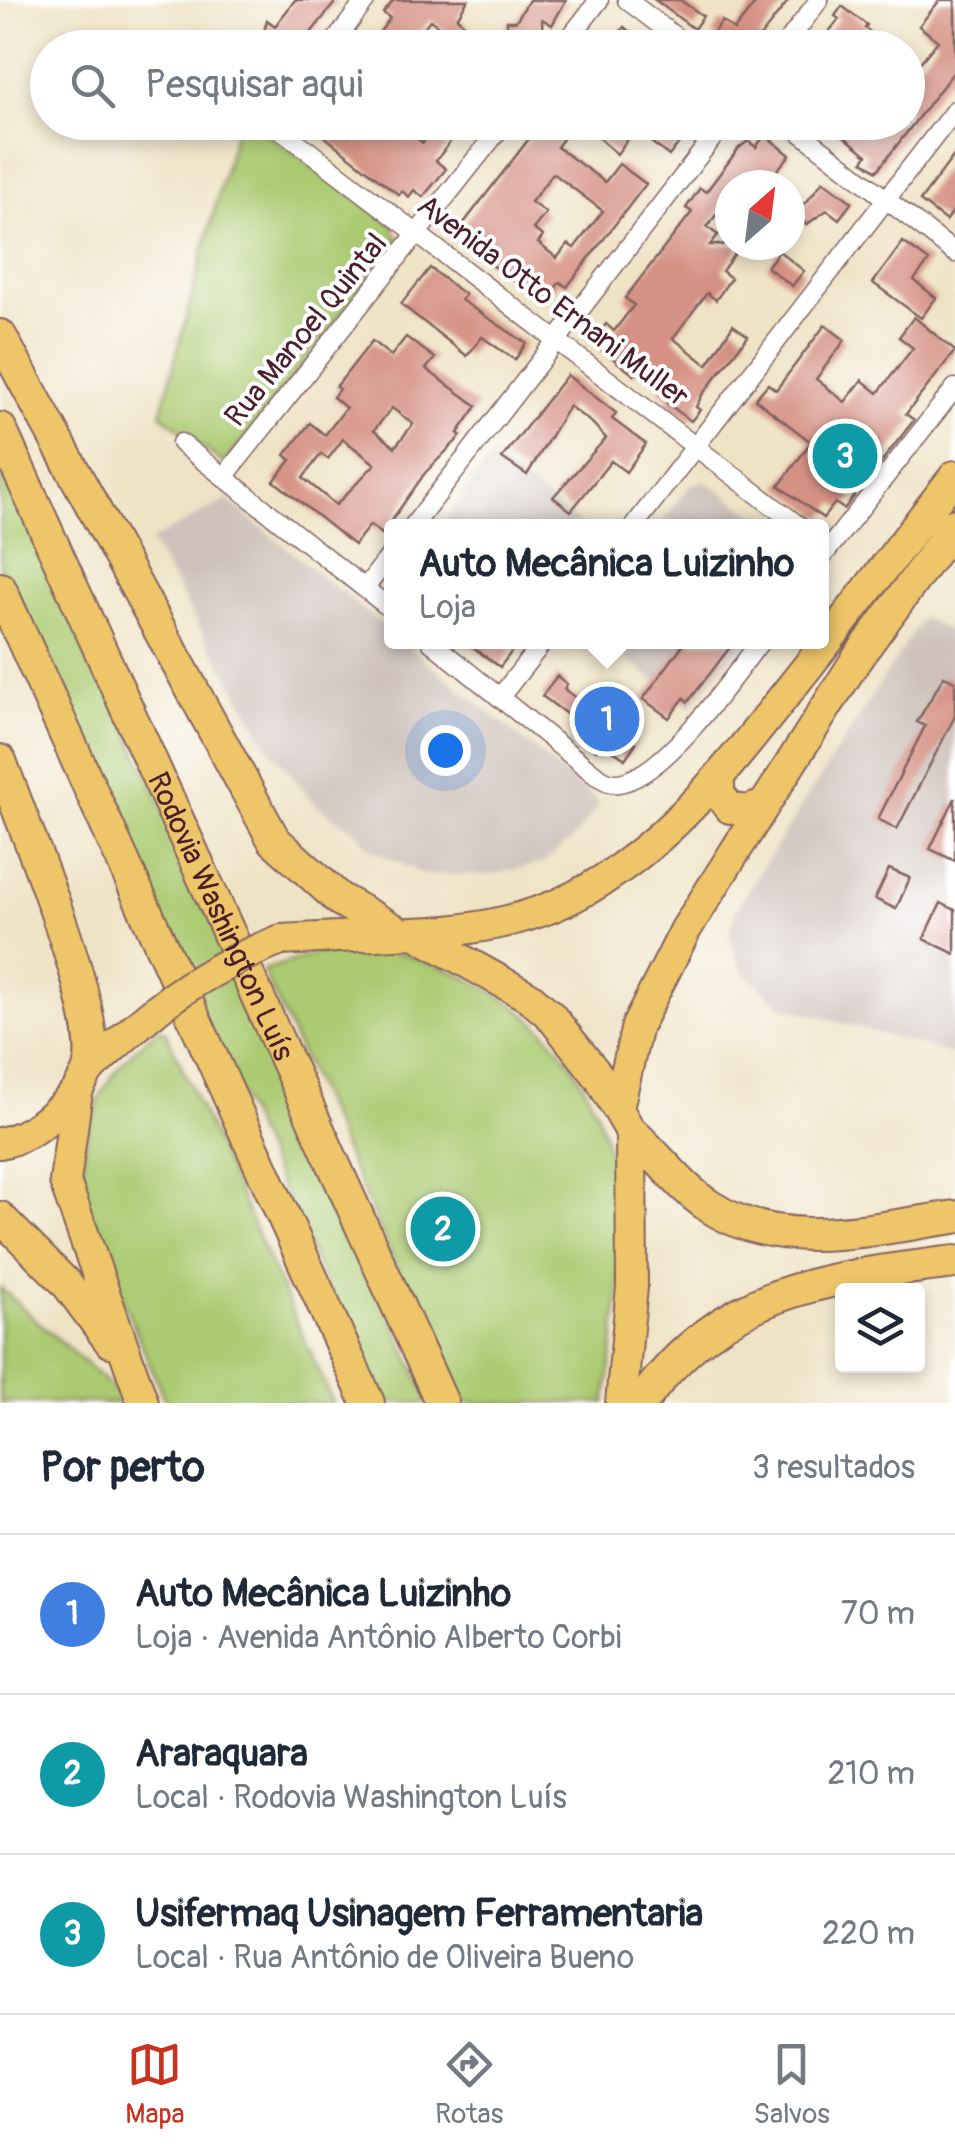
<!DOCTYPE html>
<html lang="pt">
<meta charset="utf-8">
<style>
:root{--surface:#fff;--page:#f6f6f7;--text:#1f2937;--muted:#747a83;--line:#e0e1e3;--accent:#c8321e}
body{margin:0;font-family:Pangolin,sans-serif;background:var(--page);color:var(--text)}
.controls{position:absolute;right:30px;bottom:30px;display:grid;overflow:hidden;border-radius:10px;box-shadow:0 5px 15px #0003}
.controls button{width:90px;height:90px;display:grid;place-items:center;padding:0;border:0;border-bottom:2px solid var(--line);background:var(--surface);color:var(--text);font:50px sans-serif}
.compass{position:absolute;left:715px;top:170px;width:90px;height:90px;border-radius:50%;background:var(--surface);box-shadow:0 5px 15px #0003;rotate:28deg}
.you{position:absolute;left:445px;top:750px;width:35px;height:35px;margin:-25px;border:8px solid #fff;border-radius:50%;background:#1a73e8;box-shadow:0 0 0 15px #1a73e833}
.badge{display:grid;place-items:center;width:65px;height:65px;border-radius:50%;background:var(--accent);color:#fff;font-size:32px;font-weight:700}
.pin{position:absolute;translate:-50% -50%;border:5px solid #fff;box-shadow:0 2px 10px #0006}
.popup{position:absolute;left:384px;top:519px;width:445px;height:130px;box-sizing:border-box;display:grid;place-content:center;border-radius:10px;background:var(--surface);filter:drop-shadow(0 2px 8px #0005);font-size:32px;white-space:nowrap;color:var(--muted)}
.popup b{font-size:38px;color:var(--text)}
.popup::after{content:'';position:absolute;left:50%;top:100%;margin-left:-20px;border:20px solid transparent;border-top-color:var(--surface)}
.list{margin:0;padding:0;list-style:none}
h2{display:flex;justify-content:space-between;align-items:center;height:130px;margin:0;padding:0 40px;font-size:42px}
h2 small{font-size:32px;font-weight:400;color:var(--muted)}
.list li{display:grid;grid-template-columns:65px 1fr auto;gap:30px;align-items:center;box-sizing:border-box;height:160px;padding:0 40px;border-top:2px solid var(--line)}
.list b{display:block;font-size:38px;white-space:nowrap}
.list p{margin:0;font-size:32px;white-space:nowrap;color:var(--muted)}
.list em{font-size:32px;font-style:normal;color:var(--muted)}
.icon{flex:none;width:55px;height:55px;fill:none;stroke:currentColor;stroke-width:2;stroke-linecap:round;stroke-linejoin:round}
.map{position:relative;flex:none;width:955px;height:1403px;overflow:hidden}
.search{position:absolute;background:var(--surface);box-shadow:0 5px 15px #0003;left:30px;right:30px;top:30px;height:110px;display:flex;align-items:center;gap:25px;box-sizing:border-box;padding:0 35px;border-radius:55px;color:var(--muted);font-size:38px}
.sheet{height:610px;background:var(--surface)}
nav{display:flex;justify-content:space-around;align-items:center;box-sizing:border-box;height:140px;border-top:2px solid var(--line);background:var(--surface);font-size:28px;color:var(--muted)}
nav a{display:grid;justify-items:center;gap:5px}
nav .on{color:var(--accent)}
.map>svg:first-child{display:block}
.industrial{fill:#cec1ba}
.green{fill:#abca71;stroke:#7a744e;stroke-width:2.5}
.building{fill:#d59184;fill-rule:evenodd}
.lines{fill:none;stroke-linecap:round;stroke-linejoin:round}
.minor-casing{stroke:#846461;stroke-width:21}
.primary-casing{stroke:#846461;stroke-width:34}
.trunk-casing{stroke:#846461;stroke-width:34}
.motorway-casing{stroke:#846461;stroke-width:36}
.minor{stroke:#fff;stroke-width:18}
.primary{stroke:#eec569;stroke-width:30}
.trunk{stroke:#eec569;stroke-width:30}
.motorway{stroke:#eec569;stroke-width:32}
.trunk-bridge-casing{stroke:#846461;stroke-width:34;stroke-linecap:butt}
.trunk-bridge{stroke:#eec569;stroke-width:30}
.labels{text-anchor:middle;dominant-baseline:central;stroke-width:8;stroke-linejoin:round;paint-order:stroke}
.street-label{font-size:30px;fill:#4a1f2b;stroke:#fff}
</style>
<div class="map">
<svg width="955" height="1403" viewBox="0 0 955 1403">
<rect width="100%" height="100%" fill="#fff"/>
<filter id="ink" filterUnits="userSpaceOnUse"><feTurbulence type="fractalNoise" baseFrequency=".01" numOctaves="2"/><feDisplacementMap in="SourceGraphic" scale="20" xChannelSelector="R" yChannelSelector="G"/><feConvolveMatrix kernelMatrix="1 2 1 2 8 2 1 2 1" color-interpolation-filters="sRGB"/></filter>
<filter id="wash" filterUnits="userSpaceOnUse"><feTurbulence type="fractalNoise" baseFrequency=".0048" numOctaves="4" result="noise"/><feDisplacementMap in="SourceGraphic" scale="40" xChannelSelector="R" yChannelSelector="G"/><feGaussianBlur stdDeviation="2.25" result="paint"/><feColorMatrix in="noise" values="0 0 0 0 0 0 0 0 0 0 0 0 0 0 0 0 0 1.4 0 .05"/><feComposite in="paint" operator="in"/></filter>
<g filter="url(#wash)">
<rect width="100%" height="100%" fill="#efe3c6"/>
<!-- industrial -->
<path class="industrial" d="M493 457 584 526H441Z
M701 482H707L771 526H659L691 484Z
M227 500 392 633V642H402L600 803 575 837 543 863 491 875H424L371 849 355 831 316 805 269 747 150 541Z
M922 618 955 634V1055L782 1006 742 971 729 937 735 910Z
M603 642H744L690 707Z"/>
<!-- green -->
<path class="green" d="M237 123H253L392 224 398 240 224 464 161 414Z
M0 447 430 1403H379L0 568Z
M372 950C412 954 443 966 479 984 639 1065 631 1251 605 1403H458L263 970 317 953Z
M160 1028 166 1032 333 1403H166L88 1217C72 1141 97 1074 160 1028Z
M0 1288 114 1389 124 1403H0Z"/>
<g id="blocks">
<!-- building -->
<path class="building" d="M295 0H337L299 48H260L267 20 275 26Z
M394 0H468L457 18 466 25 456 39 430 20 414 40 424 48H368L390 18 383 13Z
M529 0H566L552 25 542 19 543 41H507V21H516Z
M655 0H680L703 16 694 29Z
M758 0H789L759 38 771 48H730L712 34 722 21 734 30Z
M940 0H955V70L877 171 863 161 867 155 826 122H859L869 131 876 122H908V57L918 65 938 41 919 26Z
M842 6 867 25 865 28 891 48H816L839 19 835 16Z
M624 27 650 48H608Z
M306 122H331L349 136 359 122H396L423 143 439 122H474L462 138 456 134 436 161 446 169 423 197 414 190 409 197 402 191 399 195Z
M542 122H575L557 147 605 182 619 164 646 184 567 287 560 282 544 302 453 237ZM553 173 603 211 574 248 568 244 557 258 538 243 543 236 533 229 546 213 531 202Z
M580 122H618L632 133 617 154Z
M652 122H695L669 156 642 135Z
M765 135 790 155 774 174 787 185H730V207L725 203 707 227 718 235 710 245H741L722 271 731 278 716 300 707 293 673 338 707 365 733 325 748 336 702 395 696 407 700 410 691 421 667 403 670 398 659 390 665 383 642 365 634 375 592 342 606 324 614 331 634 305 625 298 692 212 686 208 700 188 706 192 739 148 748 141 756 147Z
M955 154V209L946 221 920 201Z
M823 181 852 202 839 219 827 210 806 225 790 202V195L805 204Z
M903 242 929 261 914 280 936 298 921 318 873 283Z
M779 251 804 271 792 286 767 267Z
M430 268 465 295 461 300 526 343 515 360 482 337 467 356 401 304Z
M914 317 955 351 906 414 914 420 874 471 862 463 843 489 854 496 844 509 835 503 823 518 779 486 811 442 755 399 768 384 776 390 825 325 845 340 816 379 845 402 862 380 878 393 913 348 899 337Z
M406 337 435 358 426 369 477 406 458 433 461 436 425 473 382 534 370 525 354 545 274 481 291 460 285 455 310 423 325 435 346 408 333 397 339 389 336 387 372 341 391 356ZM392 408 413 424 395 447 374 430ZM343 439 375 464 336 505 303 478 321 454 328 459Z
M567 375 616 413 612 419 646 444 626 472 611 461 571 511 553 497 606 438 593 424 569 406 527 475 502 458Z
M465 642H500L512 651 500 667Z
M685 642H734L688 702 684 698 669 718 643 699Z
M557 676 567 684 564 689 583 703 586 699 600 708 617 687 636 703 615 728 636 743 625 759 602 743 596 750 577 734 584 727 542 696Z
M944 676 955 681V716L897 829 878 819 925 726 917 722Z
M955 798V861L930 849Z
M889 869 910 878 896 909 875 899Z
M941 903 955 910V954L924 939Z"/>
</g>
</g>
<g filter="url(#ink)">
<use href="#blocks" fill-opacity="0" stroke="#846461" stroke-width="2.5"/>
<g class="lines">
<!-- minor casing -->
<g class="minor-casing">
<path id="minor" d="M627 0 690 48
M330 48 366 0
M562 48 599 0
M783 48 819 0
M271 122 799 526
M787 122 955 253
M181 443 392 610
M224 477 505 122
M413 526 725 122
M634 526 955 110
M822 557 955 388
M365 588 392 553
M431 642 597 776C604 780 610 784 618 783 664 778 732 678 760 642
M500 697 543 642"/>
</g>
<!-- primary casing -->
<g class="primary-casing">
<path id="primary" d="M719 776V794L730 808 747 811 761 806
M414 933C468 931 526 922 575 896 668 848 733 761 797 680 850 613 902 544 955 476
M618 1108 637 1026 686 929 856 660 955 524"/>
</g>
<!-- trunk casing -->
<g class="trunk-casing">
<path id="trunk" d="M281 940 414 933 529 997 550 1015 599 1077 631 1132 632 1287 621 1403
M139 1024 89 1069 77 1091 65 1182 143 1403
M0 1143C32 1137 55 1114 77 1091
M0 1217 66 1283 110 1342"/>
</g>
<!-- motorway casing -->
<g class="motorway-casing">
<g id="motorway">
<path d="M0 336 274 840 339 899 397 932"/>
<path id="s1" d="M0 429 442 1403"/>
<path d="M0 589 368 1403"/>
<path d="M0 761C21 819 106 1019 89 1069"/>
<path d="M631 1132C657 1155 680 1187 709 1206 781 1254 875 1228 955 1217"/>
<path d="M641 1403C723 1288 825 1278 955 1262"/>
</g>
</g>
<!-- minor -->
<use href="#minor" class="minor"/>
<!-- primary -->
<use href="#primary" class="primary"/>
<!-- trunk -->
<use href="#trunk" class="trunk"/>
<!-- motorway -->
<use href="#motorway" class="motorway"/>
<!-- trunk-bridge casing -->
<g class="trunk-bridge-casing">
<path id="trunk-bridge" d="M139 1024C182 986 227 961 281 940"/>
</g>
<!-- trunk-bridge -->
<use href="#trunk-bridge" class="trunk-bridge"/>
</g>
</g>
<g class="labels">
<!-- street labels -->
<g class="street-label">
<text transform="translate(553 301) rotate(37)">Avenida Otto Ernani Muller</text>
<text transform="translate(306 330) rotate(-51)">Rua Manoel Quintal</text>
<text stroke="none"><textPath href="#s1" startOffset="535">Rodovia Washington Luís</textPath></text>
</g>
</g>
</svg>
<div class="controls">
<button><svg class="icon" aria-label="layers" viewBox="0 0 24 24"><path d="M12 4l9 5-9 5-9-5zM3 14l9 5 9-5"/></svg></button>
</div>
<svg class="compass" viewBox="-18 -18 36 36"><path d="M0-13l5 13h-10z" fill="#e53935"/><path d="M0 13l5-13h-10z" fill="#747a83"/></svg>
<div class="you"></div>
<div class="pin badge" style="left:607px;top:719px;background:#3f7fe0">1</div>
<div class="popup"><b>Auto Mecânica Luizinho</b>Loja</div>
<div class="pin badge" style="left:443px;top:1229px;background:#0f9aa8">2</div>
<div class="pin badge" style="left:845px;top:456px;background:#0f9aa8">3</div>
<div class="search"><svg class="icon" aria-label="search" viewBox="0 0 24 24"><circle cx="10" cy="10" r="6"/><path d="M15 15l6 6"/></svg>Pesquisar aqui</div>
</div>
<section class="sheet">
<h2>Por perto<small>3 resultados</small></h2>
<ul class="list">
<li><span class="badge" style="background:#3f7fe0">1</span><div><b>Auto Mecânica Luizinho</b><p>Loja · Avenida Antônio Alberto Corbi</p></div><em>70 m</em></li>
<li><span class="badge" style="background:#0f9aa8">2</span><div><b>Araraquara</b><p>Local · Rodovia Washington Luís</p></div><em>210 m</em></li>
<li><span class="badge" style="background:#0f9aa8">3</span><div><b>Usifermaq Usinagem Ferramentaria</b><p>Local · Rua Antônio de Oliveira Bueno</p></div><em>220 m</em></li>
</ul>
</section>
<nav>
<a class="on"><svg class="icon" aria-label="map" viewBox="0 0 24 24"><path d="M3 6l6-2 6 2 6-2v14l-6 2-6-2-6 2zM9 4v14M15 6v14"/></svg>Mapa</a>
<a><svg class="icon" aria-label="directions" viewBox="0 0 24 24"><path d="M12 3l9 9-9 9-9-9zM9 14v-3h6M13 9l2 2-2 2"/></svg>Rotas</a>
<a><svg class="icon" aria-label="saved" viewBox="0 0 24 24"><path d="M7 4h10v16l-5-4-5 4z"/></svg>Salvos</a>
</nav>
